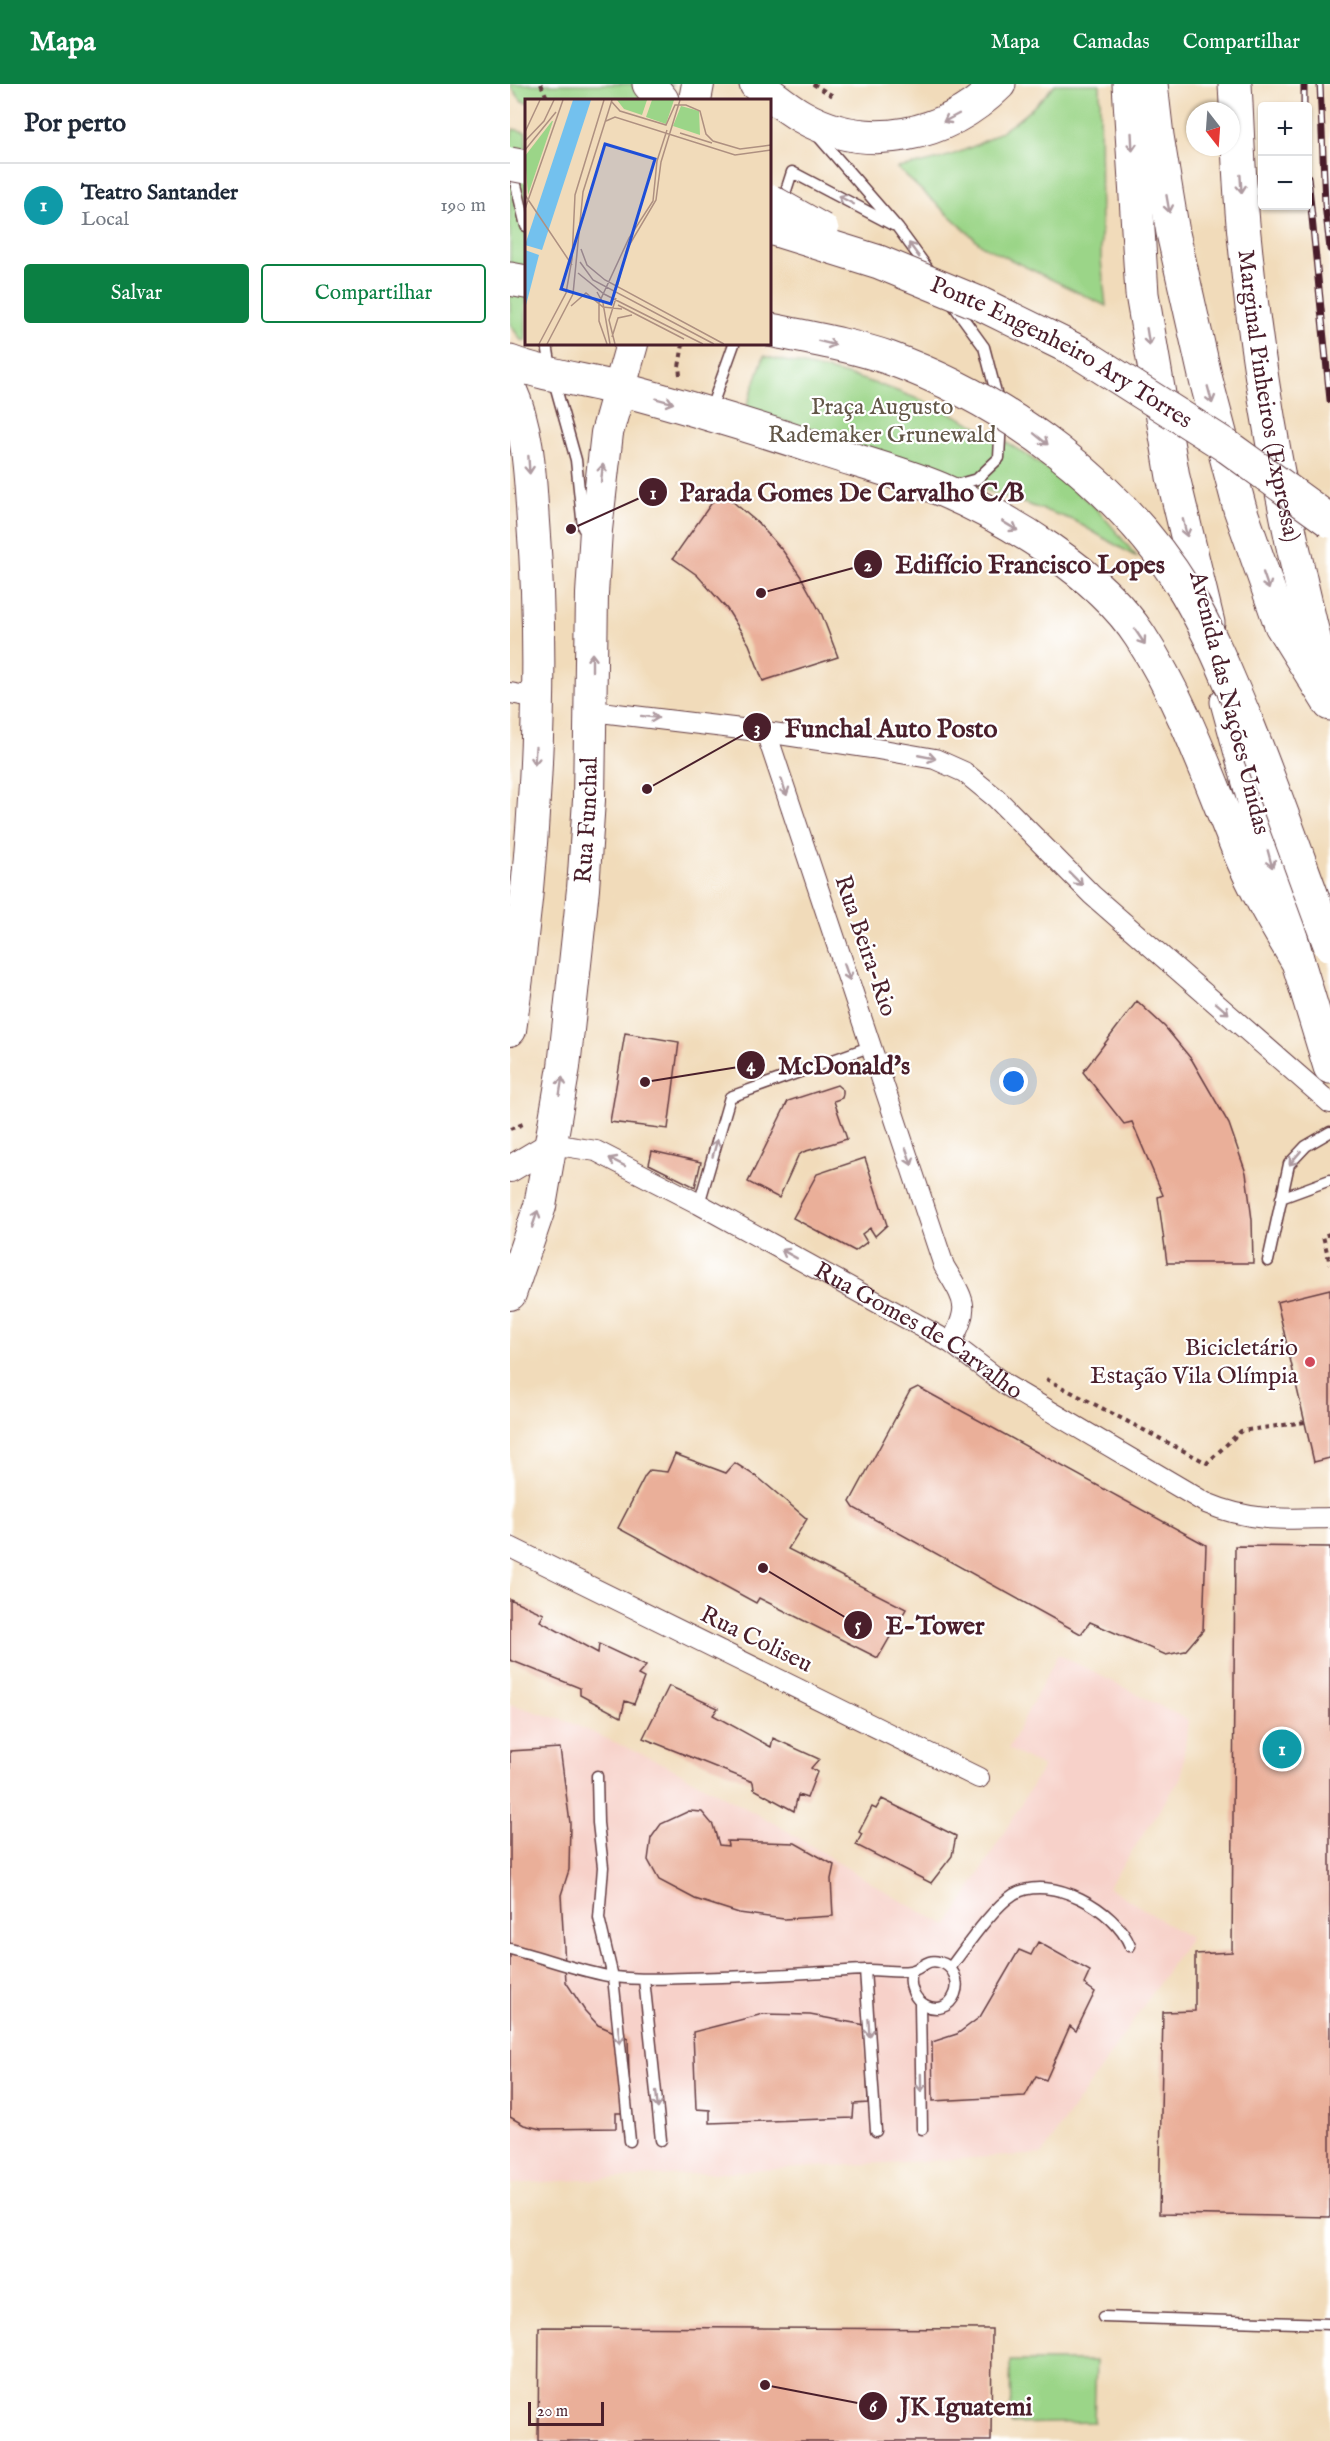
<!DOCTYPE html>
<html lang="pt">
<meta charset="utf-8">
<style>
:root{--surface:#fff;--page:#f6f6f7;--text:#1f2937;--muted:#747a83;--line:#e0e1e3;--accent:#0b8043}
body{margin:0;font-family:"IM FELL English",serif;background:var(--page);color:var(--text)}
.controls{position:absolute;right:18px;top:18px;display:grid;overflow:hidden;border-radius:6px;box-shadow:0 2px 4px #0004}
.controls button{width:54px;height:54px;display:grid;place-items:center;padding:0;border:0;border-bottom:2px solid var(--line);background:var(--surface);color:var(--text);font:30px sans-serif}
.compass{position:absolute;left:676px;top:18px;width:54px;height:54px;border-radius:50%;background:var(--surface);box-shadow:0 2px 4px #0004;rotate:163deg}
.scale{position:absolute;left:18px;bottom:15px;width:76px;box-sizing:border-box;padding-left:6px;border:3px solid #4a1f2b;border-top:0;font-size:16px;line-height:21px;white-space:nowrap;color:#4a1f2b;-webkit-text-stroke:4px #fff;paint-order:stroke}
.you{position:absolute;left:504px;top:998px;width:21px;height:21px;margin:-15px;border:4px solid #fff;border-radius:50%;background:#1a73e8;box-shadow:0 0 0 9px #1a73e833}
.badge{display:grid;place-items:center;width:39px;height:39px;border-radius:50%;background:var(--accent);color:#fff;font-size:20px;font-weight:700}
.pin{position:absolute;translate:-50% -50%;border:3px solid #fff;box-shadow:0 2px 6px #0006}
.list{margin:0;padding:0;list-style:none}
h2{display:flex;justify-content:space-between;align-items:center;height:78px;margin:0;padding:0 24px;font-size:26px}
h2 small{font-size:20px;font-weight:400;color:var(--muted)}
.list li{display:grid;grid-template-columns:39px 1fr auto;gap:18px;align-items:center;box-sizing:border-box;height:84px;padding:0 24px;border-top:2px solid var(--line)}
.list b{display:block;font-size:22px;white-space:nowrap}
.list p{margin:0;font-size:20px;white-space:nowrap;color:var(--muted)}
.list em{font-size:20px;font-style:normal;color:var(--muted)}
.actions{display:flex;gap:12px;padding:18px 24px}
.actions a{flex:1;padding:14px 0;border:2px solid var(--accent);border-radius:6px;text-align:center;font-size:21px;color:var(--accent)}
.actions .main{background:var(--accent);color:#fff}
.map{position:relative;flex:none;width:820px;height:2357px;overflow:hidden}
header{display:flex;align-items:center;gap:36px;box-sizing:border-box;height:84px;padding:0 30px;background:var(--accent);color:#fff}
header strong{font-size:28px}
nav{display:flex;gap:33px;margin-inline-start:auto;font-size:21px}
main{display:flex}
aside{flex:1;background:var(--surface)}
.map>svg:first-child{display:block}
.built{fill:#f7d1c9;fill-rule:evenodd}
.green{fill:#9bd588;stroke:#727a5a;stroke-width:1.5}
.building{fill:#eaaf99}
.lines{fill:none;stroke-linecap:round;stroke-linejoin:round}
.service-casing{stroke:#633b40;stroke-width:13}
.minor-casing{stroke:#633b40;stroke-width:22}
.tertiary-casing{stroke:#633b40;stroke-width:28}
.primary-casing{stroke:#633b40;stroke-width:34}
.trunk-casing{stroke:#633b40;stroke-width:35}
.motorway-casing{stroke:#633b40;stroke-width:35}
.path{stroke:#633b40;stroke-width:4;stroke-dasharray:4.5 4.5;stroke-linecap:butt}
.service{stroke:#fff;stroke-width:10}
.minor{stroke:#fff;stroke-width:20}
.tertiary{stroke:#fff;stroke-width:26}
.primary{stroke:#fff;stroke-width:32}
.trunk{stroke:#fff;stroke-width:33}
.motorway{stroke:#fff;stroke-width:33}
.rail-casing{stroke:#4a1f2b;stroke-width:7}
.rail{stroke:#fff;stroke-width:4.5;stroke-dasharray:14;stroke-linecap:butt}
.trunk-bridge-casing{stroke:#633b40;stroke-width:35;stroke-linecap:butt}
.motorway-bridge-casing{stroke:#633b40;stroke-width:35;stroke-linecap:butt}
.trunk-bridge{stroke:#fff;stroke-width:33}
.motorway-bridge{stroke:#fff;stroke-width:33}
.oneway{stroke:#ae9aa0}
.poi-dot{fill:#d1495b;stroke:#fff;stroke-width:2}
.labels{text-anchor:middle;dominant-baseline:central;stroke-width:4.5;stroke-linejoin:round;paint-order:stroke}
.street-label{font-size:24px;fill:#4a1f2b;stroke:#fff}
.park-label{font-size:24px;fill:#625647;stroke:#fff}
.poi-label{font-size:24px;fill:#4a1f2b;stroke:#fff;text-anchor:end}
.inset-road{fill:none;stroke:#ae9081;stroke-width:1.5}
.view{fill:#1d4ed8;fill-opacity:0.15;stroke:#1d4ed8;stroke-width:3}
.inset-edge{fill:none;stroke:#4a1f2b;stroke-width:3}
.leader{fill:none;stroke:#4a1f2b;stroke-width:2}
.callout-dot{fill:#4a1f2b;stroke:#fff;stroke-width:2}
.mark-label{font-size:18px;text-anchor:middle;font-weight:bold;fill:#fff}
.callout-label{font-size:26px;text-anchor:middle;font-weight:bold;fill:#4a1f2b;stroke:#fff;stroke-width:4.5;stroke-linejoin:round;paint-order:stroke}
</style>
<header>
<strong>Mapa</strong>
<nav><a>Mapa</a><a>Camadas</a><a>Compartilhar</a></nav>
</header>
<main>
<aside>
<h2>Por perto<small></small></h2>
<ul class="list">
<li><span class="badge" style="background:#0f9aa8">1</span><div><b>Teatro Santander</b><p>Local</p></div><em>190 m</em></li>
</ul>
<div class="actions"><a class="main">Salvar</a><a>Compartilhar</a></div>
</aside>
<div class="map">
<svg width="820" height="2357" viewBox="0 0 820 2357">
<rect width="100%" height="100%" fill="#fff"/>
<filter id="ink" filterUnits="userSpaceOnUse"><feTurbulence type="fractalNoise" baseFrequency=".0167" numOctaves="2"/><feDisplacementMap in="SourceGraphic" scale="12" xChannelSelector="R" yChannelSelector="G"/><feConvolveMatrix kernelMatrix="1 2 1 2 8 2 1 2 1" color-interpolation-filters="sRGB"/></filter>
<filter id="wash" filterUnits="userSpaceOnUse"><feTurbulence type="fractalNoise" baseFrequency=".008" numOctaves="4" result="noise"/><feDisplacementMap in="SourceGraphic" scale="24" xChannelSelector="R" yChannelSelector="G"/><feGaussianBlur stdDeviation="1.35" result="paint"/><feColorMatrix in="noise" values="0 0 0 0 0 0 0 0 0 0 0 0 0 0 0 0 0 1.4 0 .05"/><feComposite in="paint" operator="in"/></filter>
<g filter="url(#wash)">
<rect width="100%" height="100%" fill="#f1dbba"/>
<!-- built -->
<path class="built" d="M548 1570 678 1636 671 1694 598 1803 680 1854 532 2070 0 2100V2033L14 2041 31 2045 105 2044 106 2029H120L88 1941 75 1927 56 1898 51 1811 59 1786 60 1739 50 1664 0 1667V1620L59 1638 154 1680 267 1741 386 1814 438 1842 533 1683 498 1665ZM179 1727 192 1729 203 1740 209 1761 218 1762 217 1757 285 1759 324 1781 321 1795 322 1832 274 1835 229 1829 185 1815 149 1796 138 1776 141 1754 151 1740ZM528 1858 580 1887 574 1900 585 1908 566 1947 560 1942 536 1996 526 1992 515 2012 423 2017 509 1866 521 1871ZM253 1930 300 1931 355 1941 358 2019 200 2039V2026L186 2024 183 1948Z"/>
<!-- green -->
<path class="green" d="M1 0H163L154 16 16 18 12 17 1 3Z
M545 0H590L591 176 596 222 473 162 387 84C449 75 505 49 545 0Z
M3 45 16 48V257L11 256 0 240V59Z
M254 272C285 280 317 285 348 294 432 319 514 361 580 419 598 435 612 456 628 474L563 436 236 324Z
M500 2277H586L584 2338 501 2340Z"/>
<g id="blocks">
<!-- building -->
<path class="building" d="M210 407 248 439 273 467 291 493 312 531 328 573 253 597 239 560 217 525 187 491 163 474Z
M627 917 655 943 682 976 719 1040 736 1089 742 1136 743 1179H657L648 1113 653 1111 622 1038 614 1040 573 988Z
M115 949 169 958 158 1045 100 1038Z
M327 1001 333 1006V1010L332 1014 324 1017 337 1055 293 1068 288 1072 269 1114 238 1098 278 1017Z
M142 1067 191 1078 185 1103 139 1080Z
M355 1074 377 1141 365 1152 360 1144 352 1150 357 1158 345 1167 283 1134 307 1090Z
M820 1205V1374L804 1378 767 1218Z
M408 1303 696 1461 693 1546 675 1567 656 1571 580 1538 571 1550 344 1424 340 1418 400 1307Z
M165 1370 216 1389 225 1379 250 1395 297 1435 278 1465 396 1525 368 1574 249 1514 246 1519 108 1444 135 1392 140 1386 157 1388Z
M725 1462 820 1463V2133L649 2130 653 1928 685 1927V1870L722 1868Z
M0 1515 34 1530 30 1537 88 1569 89 1560 136 1582 128 1591 134 1594 124 1620 115 1617 111 1633 70 1611V1604L0 1576Z
M159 1602 208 1624 203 1631 261 1663 263 1654 309 1675 301 1684 307 1688 297 1714 288 1711 284 1727 244 1705 243 1698 133 1654Z
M50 1664 60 1739 59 1786 51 1811 56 1898 75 1927 88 1941 118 1954 120 2029H106V2044L31 2045 14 2041 0 2033V1667Z
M372 1715 446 1752 442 1772 421 1799 346 1761 352 1750 349 1748 362 1723 366 1725Z
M179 1727 192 1728 203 1741 209 1761 218 1762 217 1757 285 1759 324 1781 321 1795 323 1832 274 1835 229 1829 185 1815 149 1796 138 1776 141 1754 151 1740Z
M528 1858 580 1887 574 1900 585 1908 566 1947 560 1942 536 1996 526 1992 515 2012 423 2017 422 1958 447 1950 470 1933 509 1866 521 1871Z
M253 1930 300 1931 355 1941 358 2019 344 2020 343 2034 200 2039V2026L186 2025 183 1948Z
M29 2243 482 2245 481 2357H28Z"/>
</g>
</g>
<g filter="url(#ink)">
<use href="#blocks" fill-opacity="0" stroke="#633b40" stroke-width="1.5"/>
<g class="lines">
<!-- service casing -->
<g class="service-casing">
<path id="service" d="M307 51 388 144 421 189
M2 84 16 142
M272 119 282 88 383 141
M442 219 474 263 489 320
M37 260 42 290 66 376 73 444
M200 327 224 260
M442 402 467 395 489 374 491 335
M771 1114 820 1096
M189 1120 220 1013 362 962
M758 1177 779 1080 796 1062 820 1048
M87 1692 88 1739 93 1783 89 1834 103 1893 120 2057
M0 1865C32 1873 74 1889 105 1893 129 1896 154 1895 178 1894 223 1893 269 1891 314 1888 329 1888 344 1886 359 1886 372 1886 387 1889 400 1887 411 1886 416 1874 429 1878 443 1881 450 1897 445 1910 433 1939 393 1919 402 1887
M440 1884C456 1863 482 1824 504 1810 541 1789 606 1826 620 1862
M355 1886 366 2047
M134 1895 151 2056
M410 1919 412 2045
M593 2233 820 2240"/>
</g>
<!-- minor casing -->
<g class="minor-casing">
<g id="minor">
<path d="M0 609 28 614"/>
<path d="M82 627 256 648 362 664 425 675 454 688 486 714 582 811 820 1019"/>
<path d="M256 648 434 1182C455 1218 461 1221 441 1259"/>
<path id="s1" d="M42 1060 86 1067 189 1120 441 1259 496 1301 696 1419C741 1438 773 1435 820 1434"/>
<path d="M0 1463 469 1694"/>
</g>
</g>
<!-- tertiary casing -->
<g class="tertiary-casing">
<path id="tertiary" d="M0 1085 42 1060"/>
</g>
<!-- primary casing -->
<g class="primary-casing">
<g id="primary">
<path d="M185 16 188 0"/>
<path d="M0 304C19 346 20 393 23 438 36 602 24 782 0 946"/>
<path id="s2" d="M0 1210 30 1122 54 983 73 805 79 716 82 510 86 446 97 349 122 260"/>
</g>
</g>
<!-- trunk casing -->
<g class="trunk-casing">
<path id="trunk" d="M139 0 152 16
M246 0C261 10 275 23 291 32 357 70 436 53 489 0
M619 0 632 210 663 393 698 539
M0 278C37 292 76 296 114 306 181 324 247 344 313 366 352 379 392 389 430 405 498 434 589 489 630 552 673 618 698 692 728 765 744 804 766 841 788 878
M717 618 788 878 820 983"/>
</g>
<!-- motorway casing -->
<g class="motorway-casing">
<g id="motorway">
<path d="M641 0 647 52 663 149 696 296 730 425 771 541 820 620"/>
<path id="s3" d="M725 0C728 53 729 107 735 160 749 305 777 449 813 590"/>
<path d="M0 195 16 198"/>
</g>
</g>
<!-- path -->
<path class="path" d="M31 0 38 16
M303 0 323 12
M170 291 169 283 173 260
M0 1045 13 1040
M820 1150 813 1152 820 1180
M536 1295 697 1379 731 1347 795 1338"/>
<!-- service -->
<use href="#service" class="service"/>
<!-- minor -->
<use href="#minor" class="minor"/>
<!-- tertiary -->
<use href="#tertiary" class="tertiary"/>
<!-- primary -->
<use href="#primary" class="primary"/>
<!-- trunk -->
<use href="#trunk" class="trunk"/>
<!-- motorway -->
<use href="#motorway" class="motorway"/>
<!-- rail casing -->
<g class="rail-casing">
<path id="rail" d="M810 0 815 120 820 165
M794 22V0
M798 93 820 316"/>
</g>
<!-- rail -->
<use href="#rail" class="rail"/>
<!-- trunk-bridge casing -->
<g class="trunk-bridge-casing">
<g id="trunk-bridge">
<path d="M0 80 16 83"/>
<path d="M260 117 312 146"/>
<path id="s4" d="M260 144 369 178 471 220 567 267 718 363 820 437"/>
</g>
</g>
<!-- motorway-bridge casing -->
<g class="motorway-bridge-casing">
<path id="motorway-bridge" d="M260 246C299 254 341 261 379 274 497 317 610 400 676 508 700 549 718 593 736 636 766 710 792 786 820 861"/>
</g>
<!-- trunk-bridge -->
<use href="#trunk-bridge" class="trunk-bridge"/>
<!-- motorway-bridge -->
<use href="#motorway-bridge" class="motorway-bridge"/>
</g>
<!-- one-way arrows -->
<defs><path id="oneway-shaft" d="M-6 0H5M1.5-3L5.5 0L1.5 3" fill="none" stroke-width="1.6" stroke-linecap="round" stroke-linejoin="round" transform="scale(1.5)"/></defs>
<g class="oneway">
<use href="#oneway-shaft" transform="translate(441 34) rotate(152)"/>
<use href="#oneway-shaft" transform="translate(622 58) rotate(87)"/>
<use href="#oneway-shaft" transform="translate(731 100) rotate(86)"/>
<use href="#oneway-shaft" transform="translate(336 116) rotate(-152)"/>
<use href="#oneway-shaft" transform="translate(658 120) rotate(80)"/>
<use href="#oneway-shaft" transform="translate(404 166) rotate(-126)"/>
<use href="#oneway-shaft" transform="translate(638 253) rotate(81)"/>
<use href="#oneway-shaft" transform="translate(317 259) rotate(14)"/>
<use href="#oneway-shaft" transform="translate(700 311) rotate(75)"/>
<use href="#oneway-shaft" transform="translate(155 317) rotate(15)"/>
<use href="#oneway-shaft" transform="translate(531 355) rotate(39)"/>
<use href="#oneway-shaft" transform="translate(19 381) rotate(86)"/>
<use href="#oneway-shaft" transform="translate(92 389) rotate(-84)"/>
<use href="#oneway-shaft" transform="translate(500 442) rotate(31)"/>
<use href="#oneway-shaft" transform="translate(675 444) rotate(76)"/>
<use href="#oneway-shaft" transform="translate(756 497) rotate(71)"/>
<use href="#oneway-shaft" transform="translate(630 553) rotate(56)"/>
<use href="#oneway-shaft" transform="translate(82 578) rotate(-90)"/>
<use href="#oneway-shaft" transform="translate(140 633) rotate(7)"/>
<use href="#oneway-shaft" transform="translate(25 672) rotate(93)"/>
<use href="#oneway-shaft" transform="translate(417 673) rotate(11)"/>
<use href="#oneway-shaft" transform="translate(274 703) rotate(71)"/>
<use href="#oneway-shaft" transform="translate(760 775) rotate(75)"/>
<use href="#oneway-shaft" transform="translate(566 795) rotate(45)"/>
<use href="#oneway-shaft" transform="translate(337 888) rotate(71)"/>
<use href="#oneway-shaft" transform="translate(712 924) rotate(41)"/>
<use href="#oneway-shaft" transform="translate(51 1002) rotate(-81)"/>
<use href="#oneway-shaft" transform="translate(205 1064) rotate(-74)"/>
<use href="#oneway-shaft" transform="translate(399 1073) rotate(71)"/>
<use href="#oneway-shaft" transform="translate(785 1074) rotate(130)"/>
<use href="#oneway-shaft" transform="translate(107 1078) rotate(-153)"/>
<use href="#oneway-shaft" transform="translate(25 1135) rotate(-71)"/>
<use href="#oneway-shaft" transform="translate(279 1170) rotate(-151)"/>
<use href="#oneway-shaft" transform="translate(359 1944) rotate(86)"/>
<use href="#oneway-shaft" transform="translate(109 1951) rotate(84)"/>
<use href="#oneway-shaft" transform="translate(411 1999) rotate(89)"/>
<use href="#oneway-shaft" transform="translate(147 2016) rotate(84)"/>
</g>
</g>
<!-- markers -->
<circle class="poi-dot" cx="800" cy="1278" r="6"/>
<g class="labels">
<!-- street labels -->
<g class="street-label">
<text stroke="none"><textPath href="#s4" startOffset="318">Ponte Engenheiro Ary Torres</textPath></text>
<text stroke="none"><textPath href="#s3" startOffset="314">Marginal Pinheiros (Expressa)</textPath></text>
<text transform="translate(719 619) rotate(76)">Avenida das Nações Unidas</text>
<text stroke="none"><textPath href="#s2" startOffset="482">Rua Funchal</textPath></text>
<text transform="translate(355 862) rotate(71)">Rua Beira-Rio</text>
<text stroke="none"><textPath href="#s1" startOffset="414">Rua Gomes de Carvalho</textPath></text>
<text transform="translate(246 1556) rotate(26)">Rua Coliseu</text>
</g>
<!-- park labels -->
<g class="park-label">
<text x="372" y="323">Praça Augusto<tspan x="372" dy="28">Rademaker Grunewald</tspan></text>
</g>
<!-- poi labels -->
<g class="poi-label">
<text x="788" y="1264">Bicicletário<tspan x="788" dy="28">Estação Vila Olímpia</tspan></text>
</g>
</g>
<!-- overview -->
<g transform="translate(15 15)">
<rect width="246" height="246" fill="#f1dbba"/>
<path d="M92 1H122L117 16 99 10ZM127 1H149L141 25 121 18ZM156 7 174 12 175 36 148 27ZM27 22H28L3 96 0 57Z" fill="#9bd588"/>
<path d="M48 1H66L17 151 0 146ZM0 151 14 156 0 210Z" fill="#73c1ee"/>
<path class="inset-road" d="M86 2 95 12 141 26 150 6H161L175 12 181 35 188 42 215 50 246 46M81 22 90 18 210 56 246 51M0 33 15 1M155 34 187 44M0 42 19 22 29 1M0 51 31 13M0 96 47 166M0 110 38 1M56 150 62 166 80 181 199 245M55 163 68 181 189 245M53 174 79 195 178 245M92 188 102 150 131 101 136 63 155 1M72 193 78 204 85 245M93 206 159 240M46 207 61 194 78 208 97 210M87 238 93 219 107 216M14 245 41 194 47 160 50 96 79 1M22 245 48 195 58 93 87 1M82 245 74 222V204L104 139 128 102 132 62 142 31M90 245 84 221 91 199"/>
<path class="view" d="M80 45 130 60 86 205 36 190Z"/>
<rect width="246" height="246" class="inset-edge"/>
</g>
<!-- callouts -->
<path class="leader" d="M61 445L143 408M251 509L358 480M137 705L247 643M135 998L241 981M253 1484L348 1541M255 2301L363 2322"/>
<g class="callout-dot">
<circle cx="61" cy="445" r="6"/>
<circle cx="251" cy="509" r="6"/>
<circle cx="137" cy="705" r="6"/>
<circle cx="135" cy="998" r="6"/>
<circle cx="253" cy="1484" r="6"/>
<circle cx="255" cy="2301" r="6"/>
<circle cx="143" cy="408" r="15"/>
<circle cx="358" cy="480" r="15"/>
<circle cx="247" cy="643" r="15"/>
<circle cx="241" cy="981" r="15"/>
<circle cx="348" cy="1541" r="15"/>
<circle cx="363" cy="2322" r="15"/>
</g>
<g class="mark-label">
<text x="143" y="415">1</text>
<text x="358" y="487">2</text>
<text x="247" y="650">3</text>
<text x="241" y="987">4</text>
<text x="348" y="1547">5</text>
<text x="363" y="2328">6</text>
</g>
<g class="callout-label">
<text x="342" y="417">Parada Gomes De Carvalho C/B</text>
<text x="520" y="489">Edifício Francisco Lopes</text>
<text x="381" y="653">Funchal Auto Posto</text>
<text x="334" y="990">McDonald's</text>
<text x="425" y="1550">E-Tower</text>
<text x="456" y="2331">JK Iguatemi</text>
</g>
</svg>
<div class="controls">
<button>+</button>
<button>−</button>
</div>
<svg class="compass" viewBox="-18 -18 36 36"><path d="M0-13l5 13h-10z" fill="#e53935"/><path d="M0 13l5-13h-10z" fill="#747a83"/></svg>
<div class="scale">20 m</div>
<div class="you"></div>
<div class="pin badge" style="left:772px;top:1665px;background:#0f9aa8">1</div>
</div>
</main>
